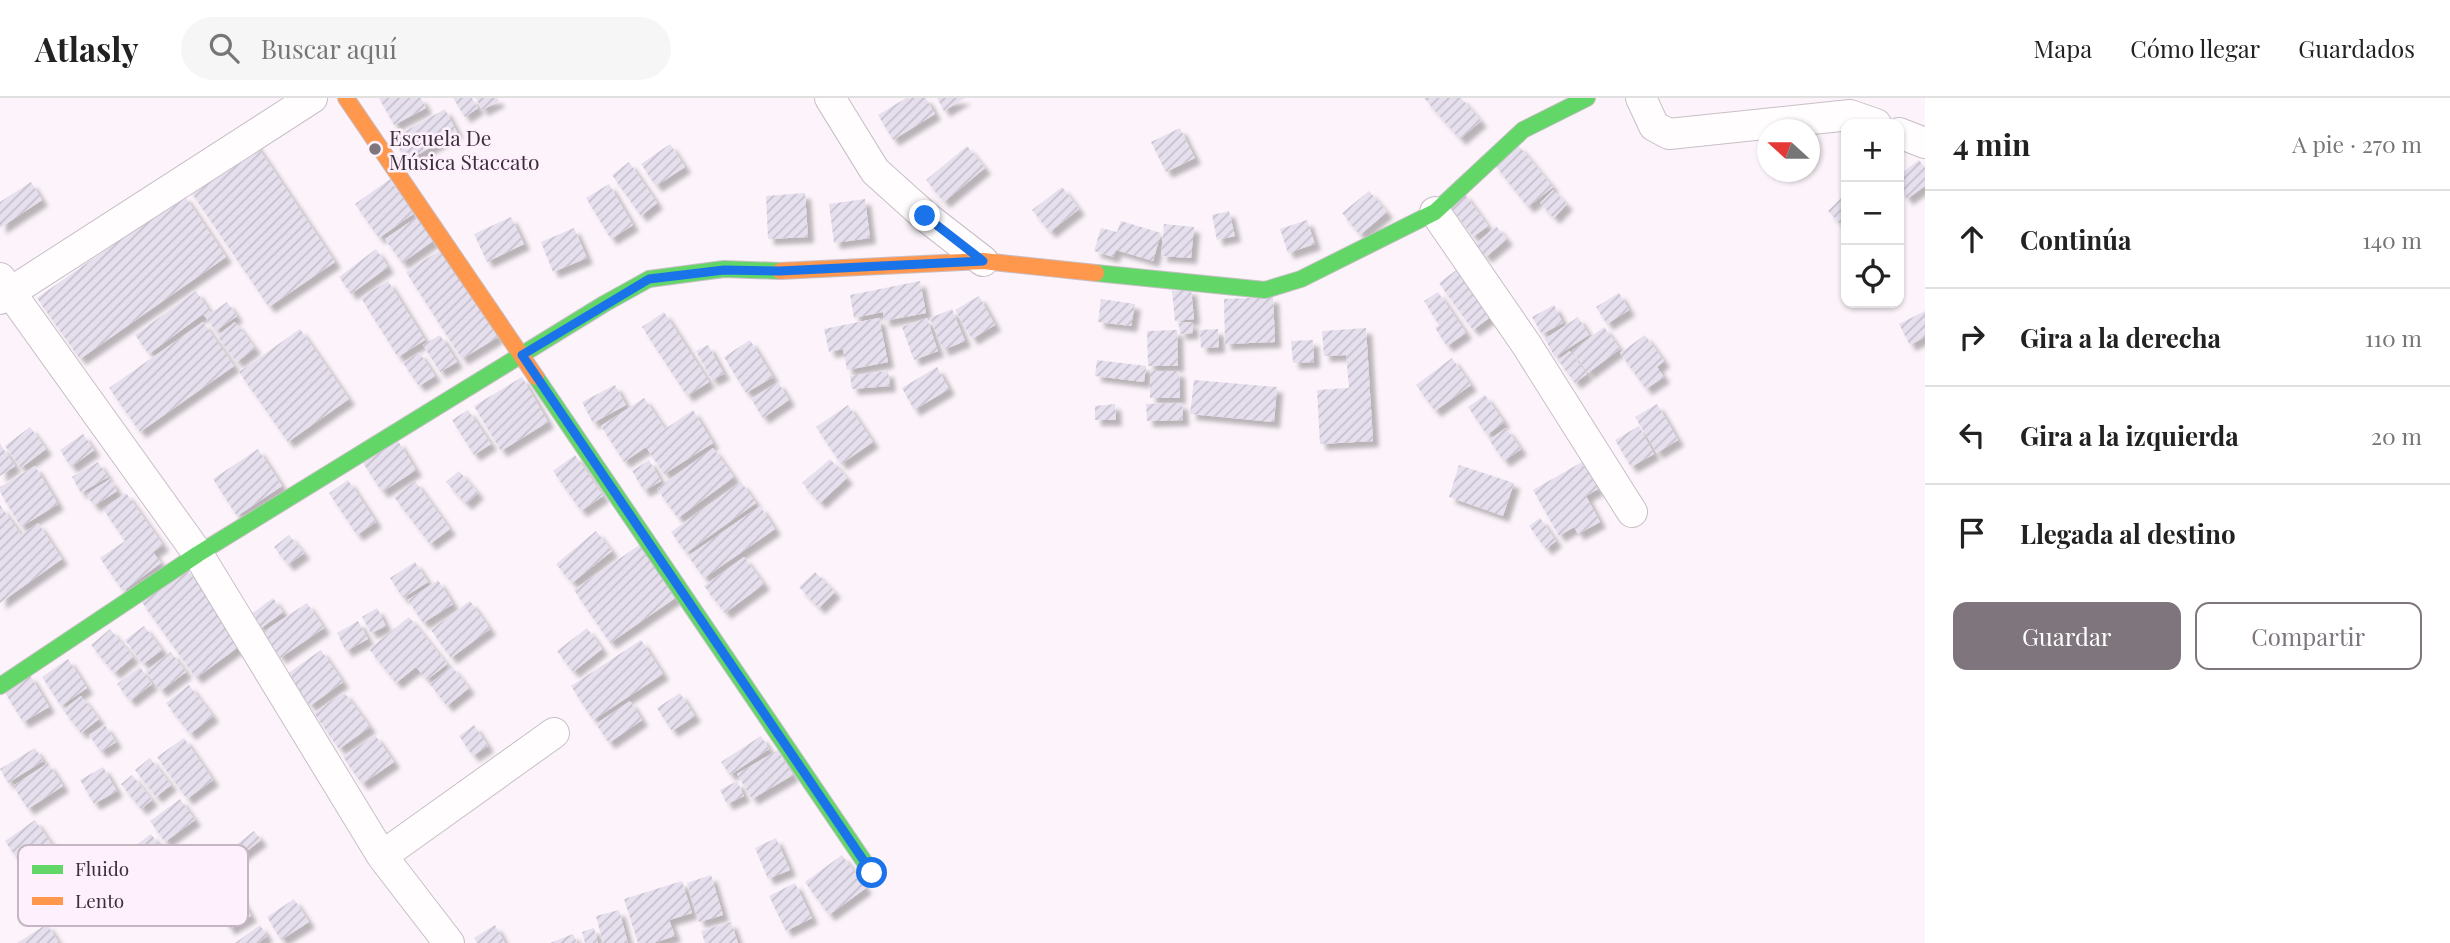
<!DOCTYPE html>
<html lang="es">
<meta charset="utf-8">
<style>
:root{--surface:#fff;--page:#f6f6f6;--text:#222;--muted:#767676;--line:#e0e0e0;--accent:#7e757d}
body{margin:0;font-family:"Playfair Display",serif;background:var(--page);color:var(--text)}
.controls{position:absolute;right:21px;top:21px;display:grid;overflow:hidden;border-radius:14px;box-shadow:0 2px 5px #0004}
.controls button{width:63px;height:63px;display:grid;place-items:center;padding:0;border:0;border-bottom:2px solid var(--line);background:var(--surface);color:var(--text);font:35px sans-serif}
.compass{position:absolute;left:1757px;top:21px;width:63px;height:63px;border-radius:50%;background:var(--surface);box-shadow:0 2px 5px #0004;rotate:291deg}
.stop{position:absolute;width:21px;height:21px;margin:-16px;border:5px solid #1a73e8;border-radius:50%;background:#fff}
.stop.end{background:#1a73e8;border-color:#fff;box-shadow:0 2px 7px #0008}
.list{margin:0;padding:0;list-style:none}
h2{display:flex;justify-content:space-between;align-items:center;height:91px;margin:0;padding:0 28px;font-size:30px}
h2 small{font-size:23px;font-weight:400;color:var(--muted)}
.list li{display:grid;grid-template-columns:46px 1fr auto;gap:21px;align-items:center;box-sizing:border-box;height:98px;padding:0 28px;border-top:2px solid var(--line)}
.list b{display:block;font-size:26px;white-space:nowrap}
.list em{font-size:23px;font-style:normal;color:var(--muted)}
.actions{display:flex;gap:14px;padding:21px 28px}
.actions a{flex:1;padding:16px 0;border:2px solid var(--accent);border-radius:14px;text-align:center;font-size:24px;color:var(--accent)}
.actions .main{background:var(--accent);color:#fff}
.icon{flex:none;width:38px;height:38px;fill:none;stroke:currentColor;stroke-width:2;stroke-linecap:round;stroke-linejoin:round}
.map{position:relative;flex:none;width:1925px;height:845px;overflow:hidden}
header{display:flex;align-items:center;gap:42px;box-sizing:border-box;height:98px;padding:0 35px;background:var(--surface);border-bottom:2px solid var(--line)}
header strong{font-size:33px}
nav{display:flex;gap:38px;margin-inline-start:auto;font-size:24px}
.search{width:490px;height:63px;background:var(--page);display:flex;align-items:center;gap:18px;box-sizing:border-box;padding:0 24px;border-radius:38px;color:var(--muted);font-size:26px}
main{display:flex}
aside{flex:1;background:var(--surface)}
.map>svg:first-child{display:block}
.building{fill:url(#building-hatch);filter:url(#shadow)}
.lines{fill:none;stroke-linecap:round;stroke-linejoin:round}
.street-casing{stroke:#c8bfc6;stroke-width:32}
.fast-casing{stroke:#c8bfc6;stroke-width:18}
.slow-casing{stroke:#c8bfc6;stroke-width:18}
.street{stroke:#fffdfe;stroke-width:30}
.fast{stroke:#63d668;stroke-width:16}
.slow{stroke:#ff974d;stroke-width:16}
.route{stroke:#1a73e8;stroke-width:9}
.poi-dot{fill:#7e757d;stroke:#fff0fd;stroke-width:2.5}
.labels{text-anchor:middle;dominant-baseline:central;stroke-width:5;stroke-linejoin:round;paint-order:stroke}
.poi-label{font-size:21px;fill:#3a3039;stroke:#fff0fd;text-anchor:start}
.key{fill:#fff0fd;stroke:#c4b6c2;stroke-width:2}
.key-label{font-size:19px;fill:#3a3039}
</style>
<header>
<strong>Atlasly</strong>
<div class="search"><svg class="icon" aria-label="search" viewBox="0 0 24 24"><circle cx="10" cy="10" r="6"/><path d="M15 15l6 6"/></svg>Buscar aquí</div>
<nav><a>Mapa</a><a>Cómo llegar</a><a>Guardados</a></nav>
</header>
<main>
<div class="map">
<svg width="1925" height="845" viewBox="0 0 1925 845">
<defs>
<pattern id="building-hatch" width="6" height="6" patternUnits="userSpaceOnUse" patternTransform="scale(1.75)"><rect width="6" height="6" fill="#e6dfee"/><path d="M-1 1l2-2M0 6l6-6M5 7l2-2" fill="none" stroke="#c6c0cd"/></pattern>
<filter id="shadow"><feDropShadow dx="6" dy="6" stdDeviation="2" flood-color="#0004"/></filter>
</defs>
<rect width="100%" height="100%" fill="#fcf4fa"/>
<!-- building -->
<path class="building" d="M379 0H421L426 10 394 27Z
M453 0H472L478 10 465 19Z
M476 0H497L499 3 482 12Z
M906 0H926L935 16 893 42 878 17Z
M937 0H965L944 13Z
M1424 0H1461L1481 23 1460 41Z
M445 11 457 34 407 63 393 40Z
M1180 30 1195 60 1166 74 1151 44Z
M251 39 335 164 269 209 185 85Z
M670 46 685 69 656 88 641 66Z
M1518 47 1553 89 1528 109 1494 66Z
M967 48 985 70 944 104 926 82Z
M1919 62 1925 70V88L1907 101 1899 90V77Z
M629 64 657 105 641 118 612 77Z
M390 81 413 116 379 140 355 106Z
M31 84 42 102 0 130V104Z
M609 86 633 127 611 141 586 100Z
M1062 89 1079 111 1050 134 1032 112Z
M1553 92 1567 106 1554 120 1540 105Z
M1369 93 1387 114 1360 137 1342 115Z
M805 95 808 139 768 141 766 98Z
M1464 95 1488 128 1473 139 1449 107Z
M1846 95V132L1828 113Z
M184 97 226 159 80 261 37 200Z
M865 101 870 140 834 145 829 106Z
M1229 113 1235 138 1217 142 1212 117Z
M417 119 433 143 402 165 385 141Z
M511 119 524 146 487 164 474 136Z
M1307 122 1315 146 1288 155 1280 131Z
M1121 123 1161 135 1153 163 1116 152 1113 159 1094 153 1101 130 1117 134Z
M1164 126 1194 129 1191 160 1161 158Z
M1496 128 1507 141 1486 159 1475 147Z
M574 130 587 160 553 174 541 144Z
M376 151 388 169 351 196 339 179Z
M442 151 498 239 462 261 406 174Z
M1463 167 1497 214 1473 232 1439 185Z
M388 183 425 242 398 259 361 200Z
M920 183 926 215 884 223 883 214 854 220 850 197Z
M1191 191 1194 221 1175 223 1172 193Z
M196 193 211 215 227 204 237 218 216 233 203 216 149 256 135 237Z
M1438 194 1466 235 1447 248 1435 230 1439 227 1424 203Z
M1619 195 1629 212 1607 226 1596 209Z
M979 198 995 227 972 241 955 212Z
M1273 199 1275 244 1225 246 1224 201Z
M1101 201 1135 206 1131 228 1098 224Z
M1554 207 1563 225 1542 236 1532 219Z
M952 211 965 243 943 252 930 220Z
M1925 213V239L1910 247 1899 226Z
M664 214 709 284 687 298 642 229Z
M1578 219 1589 237 1555 259 1545 241Z
M879 220 888 264 847 272 843 251 829 254 824 231Z
M927 220 938 253 914 262 902 229Z
M203 224 234 268 140 334 109 290Z
M235 224 255 250 237 264 217 238Z
M1192 224 1193 235 1180 236 1179 225Z
M1604 229 1620 251 1588 275 1572 253Z
M1366 230 1373 343 1320 346 1317 292 1349 290 1346 257 1324 258 1322 233Z
M300 231 349 301 288 344 239 274Z
M1218 231 1219 249 1201 250 1200 232Z
M1177 232 1178 268H1148L1147 233Z
M440 237 457 264 440 274 423 247Z
M1645 237 1664 263 1657 269 1664 279 1646 291 1620 255Z
M750 242 773 279 746 295 724 259Z
M1313 242 1314 264 1293 265 1291 243Z
M708 247 724 276 712 282 696 253Z
M1570 253 1587 276 1575 285 1558 262Z
M419 254 435 278 419 288 403 265Z
M1452 260 1471 287 1435 313 1416 287Z
M1097 262 1146 268 1144 284 1095 278Z
M937 269 949 291 914 312 902 290Z
M888 273 890 288 852 291 850 278Z
M1150 273H1179L1180 300H1150Z
M522 279 548 324 501 353 474 308Z
M1194 282 1277 289 1274 324 1190 316Z
M778 284 789 302 763 320 751 301Z
M615 287 626 307 593 325 582 304Z
M1485 297 1504 324 1487 337 1468 309Z
M644 300 665 331 693 312 713 345 664 376 646 349 624 364 601 328Z
M1182 305 1183 322 1147 323 1146 306Z
M1115 306 1116 322H1095V308Z
M1657 306 1678 342 1657 355 1635 319Z
M848 307 873 344 841 366 816 329Z
M468 312 491 346 474 357 452 322Z
M1639 328 1654 356 1631 369 1615 342Z
M30 329 46 351 21 370 5 348Z
M1506 330 1521 351 1504 363 1489 342Z
M83 336 94 352 71 369 60 352Z
M398 343 416 372 382 394 363 365Z
M0 346 15 368 0 378Z
M713 350 734 379 678 420 657 391Z
M258 351 282 388 237 418 213 381Z
M575 357 603 398 581 413 553 373Z
M830 361 847 380 820 405 802 385Z
M649 362 661 383 644 393 632 373Z
M98 364 108 379 81 395 72 379Z
M1582 364 1598 391 1586 398 1600 424 1578 436 1574 429 1559 438 1533 392Z
M1459 367 1514 385 1503 418 1449 399Z
M35 368 58 406 21 429 0 394V389Z
M459 373 478 395 466 406 446 384Z
M110 381 117 393 94 408 86 396Z
M348 382 376 424 357 437 329 395Z
M415 383 450 431 430 446 394 399Z
M741 384 756 405 686 455 671 434Z
M126 395 163 447 153 454 161 465 123 493 100 460 125 443 103 411Z
M0 407 21 437 38 425 62 461 0 505Z
M760 408 775 431 704 480 688 458Z
M1540 420 1556 443 1546 451 1529 428Z
M596 433 612 453 572 485 556 466Z
M289 437 304 455 288 467 274 449Z
M645 443 681 496 610 545 574 492Z
M744 459 764 486 725 515 704 488Z
M415 464 428 484 403 500 390 480Z
M187 471 241 547 196 580 141 503Z
M815 474 835 494 819 510 799 489Z
M438 482 453 506 423 525 408 502Z
M273 500 283 514 260 531 250 517Z
M470 503 490 531 451 560 431 532Z
M307 505 324 530 280 560 263 534Z
M377 510 386 528 371 535 362 519Z
M409 519 447 566 427 582 416 569 396 585 369 551Z
M358 523 368 541 346 553 337 535Z
M144 528 162 552 143 566 125 542Z
M587 530 602 551 573 574 557 553Z
M110 531 133 559 114 575 91 547Z
M641 542 663 576 593 622 571 588Z
M321 552 343 584 310 608 287 576Z
M171 554 186 574 161 593 146 573Z
M68 561 87 590 61 608 42 579Z
M451 568 469 590 447 608 430 586Z
M140 569 152 586 130 603 117 586Z
M30 577 49 609 23 624 4 593Z
M189 587 213 618 190 636 166 605Z
M344 594 370 629 339 651 314 615Z
M680 595 695 618 672 633 657 610Z
M81 598 99 621 81 635 63 612Z
M630 603 642 622 609 645 596 626Z
M105 627 116 644 101 654 89 637Z
M474 627 488 648 473 658 459 638Z
M375 637 394 664 362 686 343 659Z
M761 638 769 651 730 677 721 664Z
M184 640 213 682 187 701 157 659Z
M35 650 43 663 8 685 0 671Z
M778 652 793 677 752 701 737 676Z
M150 660 171 687 156 699 135 672Z
M48 665 63 688 28 711 13 688Z
M103 669 117 693 94 706 80 682Z
M132 677 152 702 141 711 121 686Z
M737 683 744 698 727 706 720 692Z
M180 701 195 722 165 744 150 723Z
M35 722 72 776 42 797 5 743Z
M254 733 261 742 234 763 227 754Z
M151 736 192 793 168 810 128 753Z
M776 740 790 772 768 781 755 750Z
M107 746 126 773 89 799 70 772Z
M842 757 866 790 829 817 805 784Z
M711 777 723 817 699 824 687 785Z
M682 783 692 815 669 822 675 838 653 845H638L624 801Z
M795 785 812 820 786 833 769 798Z
M238 795 251 818 229 831 216 808Z
M294 801 309 824 281 842 267 819Z
M619 812 628 845H603L596 818Z
M731 824 738 845H705L701 833Z
M47 826 59 845H17Z
M260 827 267 838 258 845H235Z
M495 827 505 845H477L474 840Z
M594 830 598 845H585L582 834Z
M573 836 577 845H550Z"/>
<g class="lines">
<!-- street casing -->
<g class="street-casing">
<path id="street" d="M830 0 875 73 925 118 983 163
M1641 0 1654 28 1669 36 1850 17 1876 26
M1899 35 1925 45
M1435 114 1526 246 1632 414
M0 180 198 456 382 758 449 845
M0 201 312 0
M382 758 554 635"/>
</g>
<!-- fast casing -->
<g class="fast-casing">
<path id="fast" d="M1096 175 1265 192 1301 181 1435 114 1523 32 1587 0
M536 279 872 775
M0 588 198 456 604 206 649 181 724 171 780 173"/>
</g>
<!-- slow casing -->
<g class="slow-casing">
<path id="slow" d="M346 0 536 279
M780 173 983 163 1096 175"/>
</g>
<!-- street -->
<use href="#street" class="street"/>
<!-- fast -->
<use href="#fast" class="fast"/>
<!-- slow -->
<use href="#slow" class="slow"/>
</g>
<g class="lines">
<!-- route -->
<path class="route" d="M872 775 522 257 649 181 724 172 780 173 983 163 925 118"/>
</g>
<!-- markers -->
<circle class="poi-dot" cx="375" cy="51" r="7"/>
<g class="labels">
<!-- poi labels -->
<g class="poi-label">
<text x="389" y="39">Escuela De<tspan x="389" dy="24">Música Staccato</tspan></text>
</g>
</g>
<!-- legend -->
<rect x="18" y="747" width="230" height="81" rx="10" class="key"/>
<rect x="32" y="767" width="31" height="9" fill="#63d668"/>
<rect x="32" y="799" width="31" height="8" fill="#ff974d"/>
<g class="key-label">
<text x="75" y="778">Fluido</text>
<text x="75" y="810">Lento</text>
</g>
</svg>
<div class="controls">
<button>+</button>
<button>−</button>
<button><svg class="icon" aria-label="locate" viewBox="0 0 24 24"><circle cx="12" cy="12" r="6"/><path d="M12 2v4M12 18v4M2 12h4M18 12h4"/></svg></button>
</div>
<svg class="compass" viewBox="-18 -18 36 36"><path d="M0-13l5 13h-10z" fill="#e53935"/><path d="M0 13l5-13h-10z" fill="#767676"/></svg>
<div class="stop" style="left:872px;top:775px"></div>
<div class="stop end" style="left:925px;top:118px"></div>
</div>
<aside>
<h2>4 min<small>A pie · 270 m</small></h2>
<ul class="list">
<li><svg class="icon" aria-label="ahead" viewBox="0 0 24 24"><path d="M12 20V5M6 11l6-6 6 6"/></svg><div><b>Continúa</b></div><em>140 m</em></li>
<li><svg class="icon" aria-label="right" viewBox="0 0 24 24"><path d="M7 20v-9h11M14 6l5 5-5 5"/></svg><div><b>Gira a la derecha</b></div><em>110 m</em></li>
<li><svg class="icon" aria-label="left" viewBox="0 0 24 24"><path d="M17 20v-9H6M10 6l-5 5 5 5"/></svg><div><b>Gira a la izquierda</b></div><em>20 m</em></li>
<li><svg class="icon" aria-label="arrive" viewBox="0 0 24 24"><path d="M6 21V4h12l-3 4 3 4H6"/></svg><div><b>Llegada al destino</b></div></li>
</ul>
<div class="actions"><a class="main">Guardar</a><a>Compartir</a></div>
</aside>
</main>
